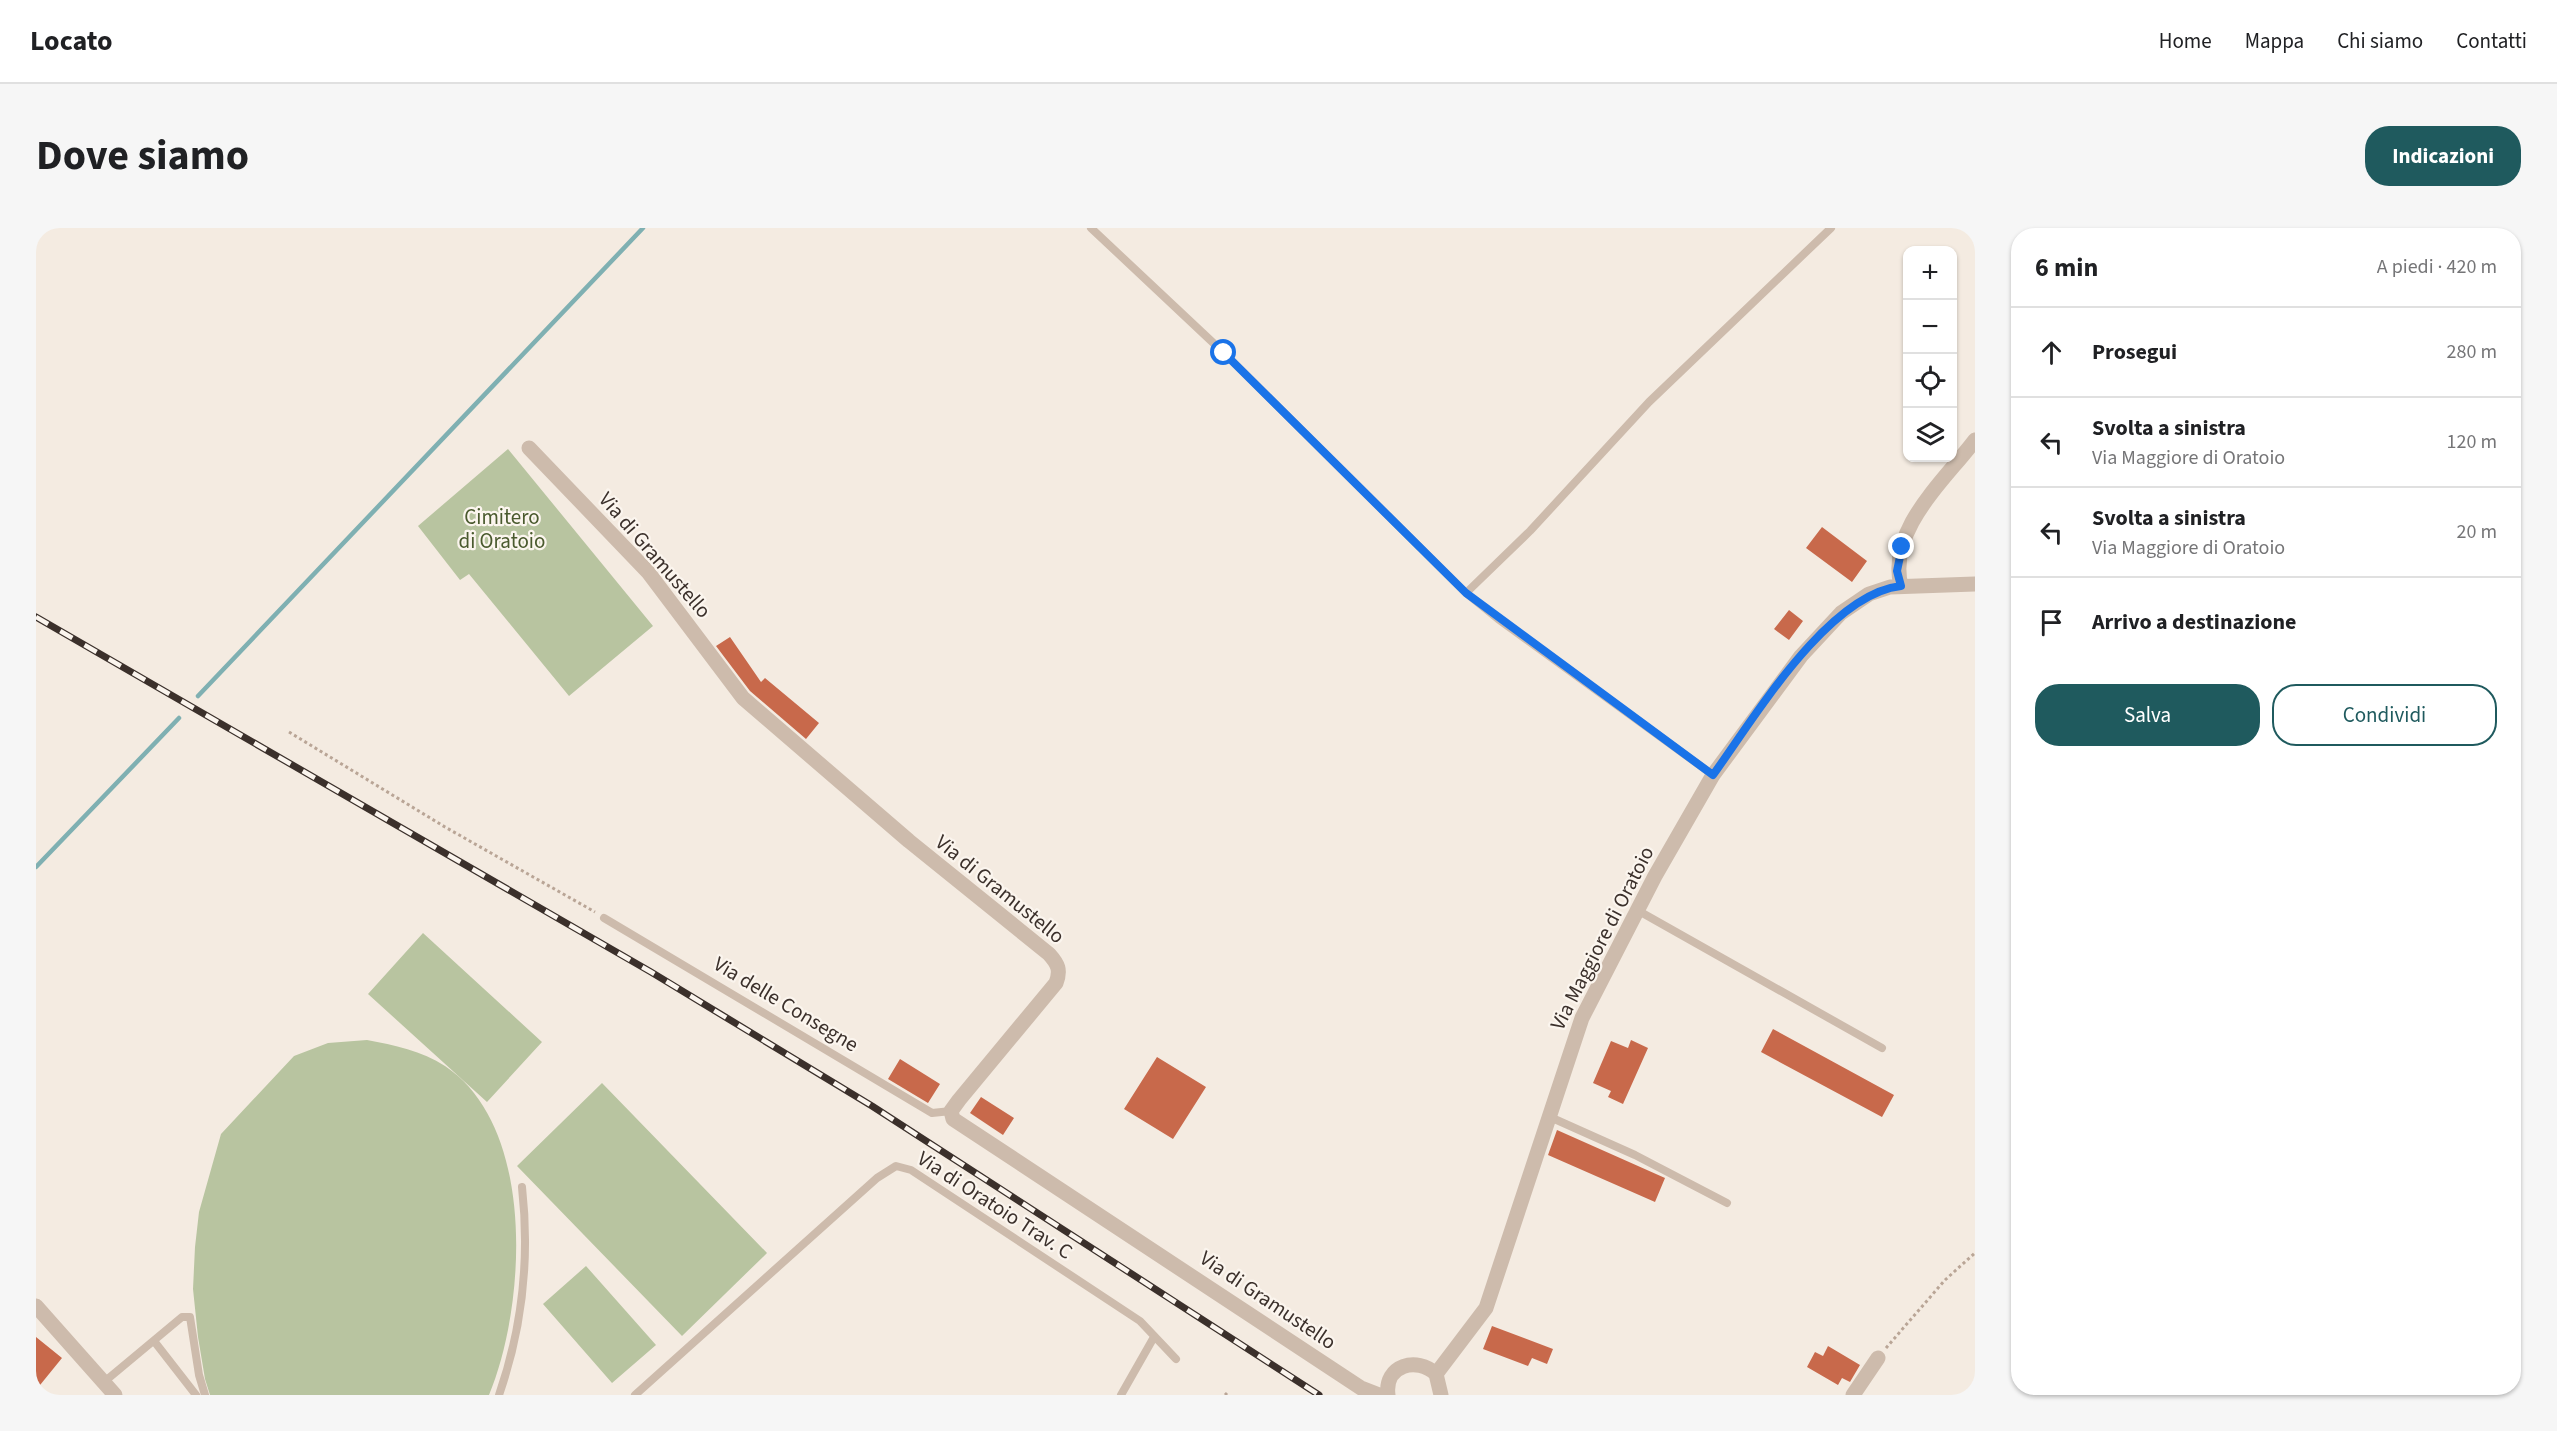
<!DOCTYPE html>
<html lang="it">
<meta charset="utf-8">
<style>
:root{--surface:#fff;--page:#f6f6f6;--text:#202124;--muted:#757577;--line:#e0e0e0;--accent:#1f5a5e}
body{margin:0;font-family:"Source Sans 3",sans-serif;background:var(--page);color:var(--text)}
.controls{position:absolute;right:18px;top:18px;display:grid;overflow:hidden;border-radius:12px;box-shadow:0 2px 4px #0004}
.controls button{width:54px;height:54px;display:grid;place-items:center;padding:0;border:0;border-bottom:2px solid var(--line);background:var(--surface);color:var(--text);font:30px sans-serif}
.stop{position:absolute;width:18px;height:18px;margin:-14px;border:4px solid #1a73e8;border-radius:50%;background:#fff}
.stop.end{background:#1a73e8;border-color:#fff;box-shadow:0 2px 6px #0008}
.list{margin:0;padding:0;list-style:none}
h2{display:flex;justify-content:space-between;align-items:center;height:78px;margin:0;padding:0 24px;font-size:26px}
h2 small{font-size:20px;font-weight:400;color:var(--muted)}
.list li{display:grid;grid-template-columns:39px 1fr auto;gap:18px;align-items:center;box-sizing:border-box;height:90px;padding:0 24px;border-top:2px solid var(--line)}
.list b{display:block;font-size:22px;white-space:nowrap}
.list p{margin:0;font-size:20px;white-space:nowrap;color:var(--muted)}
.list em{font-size:20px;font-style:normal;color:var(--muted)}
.actions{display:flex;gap:12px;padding:18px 24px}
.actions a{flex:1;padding:14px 0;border:2px solid var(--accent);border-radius:24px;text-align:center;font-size:21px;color:var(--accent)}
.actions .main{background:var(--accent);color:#fff}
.icon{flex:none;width:33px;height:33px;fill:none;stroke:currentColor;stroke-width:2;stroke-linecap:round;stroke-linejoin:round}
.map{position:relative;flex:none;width:1939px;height:1167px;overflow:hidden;border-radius:24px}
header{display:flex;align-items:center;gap:36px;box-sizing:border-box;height:84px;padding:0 30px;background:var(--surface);border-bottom:2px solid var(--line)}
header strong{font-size:28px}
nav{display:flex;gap:33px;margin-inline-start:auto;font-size:21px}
.intro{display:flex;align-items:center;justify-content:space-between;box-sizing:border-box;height:144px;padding:0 36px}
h1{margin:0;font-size:42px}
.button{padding:15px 27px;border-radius:24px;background:var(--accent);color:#fff;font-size:21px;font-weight:700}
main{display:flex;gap:36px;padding:0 36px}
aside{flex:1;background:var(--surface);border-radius:24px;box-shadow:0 2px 4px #0004}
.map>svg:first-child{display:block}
.green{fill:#b8c4a0}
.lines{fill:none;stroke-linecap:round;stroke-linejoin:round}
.stream{stroke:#7fb0b2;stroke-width:4.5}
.building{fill:#c8694b}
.path{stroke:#b9a596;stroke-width:3;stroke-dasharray:3 3;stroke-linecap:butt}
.lane{stroke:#cdbbac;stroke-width:8}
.street{stroke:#cdbbac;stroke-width:15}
.rail-casing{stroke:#3b302b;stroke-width:7}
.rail{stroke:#fbf5ee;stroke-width:4.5;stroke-dasharray:14;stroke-linecap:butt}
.route{stroke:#1a73e8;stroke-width:8}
.labels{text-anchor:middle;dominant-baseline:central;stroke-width:4.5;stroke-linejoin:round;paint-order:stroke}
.park-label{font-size:21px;fill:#4a5a2e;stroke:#fbf5ee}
.street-label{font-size:21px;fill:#3b302b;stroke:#fbf5ee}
</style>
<header>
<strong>Locato</strong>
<nav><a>Home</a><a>Mappa</a><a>Chi siamo</a><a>Contatti</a></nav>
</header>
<div class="intro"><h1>Dove siamo</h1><a class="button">Indicazioni</a></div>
<main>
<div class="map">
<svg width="1939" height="1167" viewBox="0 0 1939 1167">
<rect width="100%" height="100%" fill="#f4ebe1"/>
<!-- green -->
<path class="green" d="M472 221 617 398 533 468 433 346 424 352 382 298Z
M387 705 506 814 451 874 332 766Z
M331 812C358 817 386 823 409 838 501 899 490 1078 453 1167H174L169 1151 162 1109 157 1061 159 1019 163 984 185 906 258 828 292 815Z
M566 855 731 1025 646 1108 481 938Z
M550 1038 620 1117 576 1155 507 1076Z"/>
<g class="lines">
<!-- stream -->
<path class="stream" d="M162 468 607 0
M0 639 143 490"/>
</g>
<!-- building -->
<path class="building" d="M1786 299 1831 333 1816 354 1770 320Z
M1753 382 1767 393 1753 412 1738 401Z
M694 409 725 454 729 450 783 495 770 511 714 463 680 418Z
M1737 801 1858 867 1846 889 1725 824Z
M1595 812 1612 820 1587 876 1572 869 1575 863 1557 855 1575 813 1592 820Z
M1121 829 1170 859 1137 911 1088 881Z
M864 831 904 856 892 875 852 851Z
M945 869 978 890 967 907 934 885Z
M1521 902 1629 950 1619 974 1512 927Z
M1456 1098 1517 1121 1511 1136 1496 1130 1492 1138 1447 1121Z
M0 1109 26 1130 0 1162Z
M1792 1118 1824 1137 1814 1154 1806 1150 1802 1157 1771 1139 1779 1124 1787 1128Z"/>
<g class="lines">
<!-- path -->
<path class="path" d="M253 504 409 599 559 684
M1850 1120 1909 1052 1939 1025
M1189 1167 1191 1165"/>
<!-- lane -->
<path class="lane" d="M1055 0 1188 125 1430 365 1462 391 1677 547
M1430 365 1494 303 1613 174 1795 0
M1601 682 1846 820
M568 690 896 885 915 883
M1514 889 1599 927 1691 975
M118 1113 160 1167
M68 1154 146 1089H154L163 1147 169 1167
M463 1167C487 1098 494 1031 486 959
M599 1167 841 950 860 938 875 942 1104 1093 1140 1131
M1085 1167 1118 1109"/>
<!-- street -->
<path class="street" d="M493 220 612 344 707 470 873 613 1013 726C1022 736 1025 742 1020 755L923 872 915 883 917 891 1325 1160 1343 1167
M1865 358C1851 302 1908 253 1939 212
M0 1078 79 1167
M1400 1146 1450 1080 1546 790 1619 648 1677 547 1765 428 1805 385 1833 366 1854 359 1939 356
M1352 1167C1348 1137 1381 1128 1400 1146L1405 1167
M1817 1167 1842 1130"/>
<!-- rail casing -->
<g class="rail-casing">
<path id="rail" d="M0 389 615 744 836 878 1283 1167"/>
</g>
<!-- rail -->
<use href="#rail" class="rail"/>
</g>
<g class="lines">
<!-- route -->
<path class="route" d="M1188 125 1430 365 1677 547C1718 490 1792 366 1865 358L1861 343 1866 319"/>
</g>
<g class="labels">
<!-- park labels -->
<g class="park-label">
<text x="466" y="289">Cimitero<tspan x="466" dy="24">di Oratoio</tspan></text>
</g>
<!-- street labels -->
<g class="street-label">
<text transform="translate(619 327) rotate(49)">Via di Gramustello</text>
<text transform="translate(964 661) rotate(39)">Via di Gramustello</text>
<text transform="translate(1566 710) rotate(-63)">Via Maggiore di Oratoio</text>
<text transform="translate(750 776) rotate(31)">Via delle Consegne</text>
<text transform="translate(959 977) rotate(33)">Via di Oratoio Trav. C</text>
<text transform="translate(1232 1072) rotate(34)">Via di Gramustello</text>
</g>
</g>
</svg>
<div class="controls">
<button>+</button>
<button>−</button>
<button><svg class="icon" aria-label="locate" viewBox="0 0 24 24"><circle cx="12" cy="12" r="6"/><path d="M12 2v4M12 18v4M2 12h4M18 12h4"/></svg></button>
<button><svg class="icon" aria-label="layers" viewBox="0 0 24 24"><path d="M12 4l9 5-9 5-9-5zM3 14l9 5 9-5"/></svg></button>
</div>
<div class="stop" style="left:1188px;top:125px"></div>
<div class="stop end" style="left:1866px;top:319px"></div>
</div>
<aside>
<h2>6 min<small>A piedi · 420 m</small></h2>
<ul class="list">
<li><svg class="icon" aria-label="ahead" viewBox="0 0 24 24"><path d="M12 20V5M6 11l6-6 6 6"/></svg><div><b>Prosegui</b></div><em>280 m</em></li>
<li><svg class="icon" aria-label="left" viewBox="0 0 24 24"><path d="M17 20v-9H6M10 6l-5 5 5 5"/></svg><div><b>Svolta a sinistra</b><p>Via Maggiore di Oratoio</p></div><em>120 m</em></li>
<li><svg class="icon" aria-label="left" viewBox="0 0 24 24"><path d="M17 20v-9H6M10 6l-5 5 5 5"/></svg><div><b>Svolta a sinistra</b><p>Via Maggiore di Oratoio</p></div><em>20 m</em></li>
<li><svg class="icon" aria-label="arrive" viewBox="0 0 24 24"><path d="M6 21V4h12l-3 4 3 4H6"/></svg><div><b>Arrivo a destinazione</b></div></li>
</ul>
<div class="actions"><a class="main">Salva</a><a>Condividi</a></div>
</aside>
</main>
